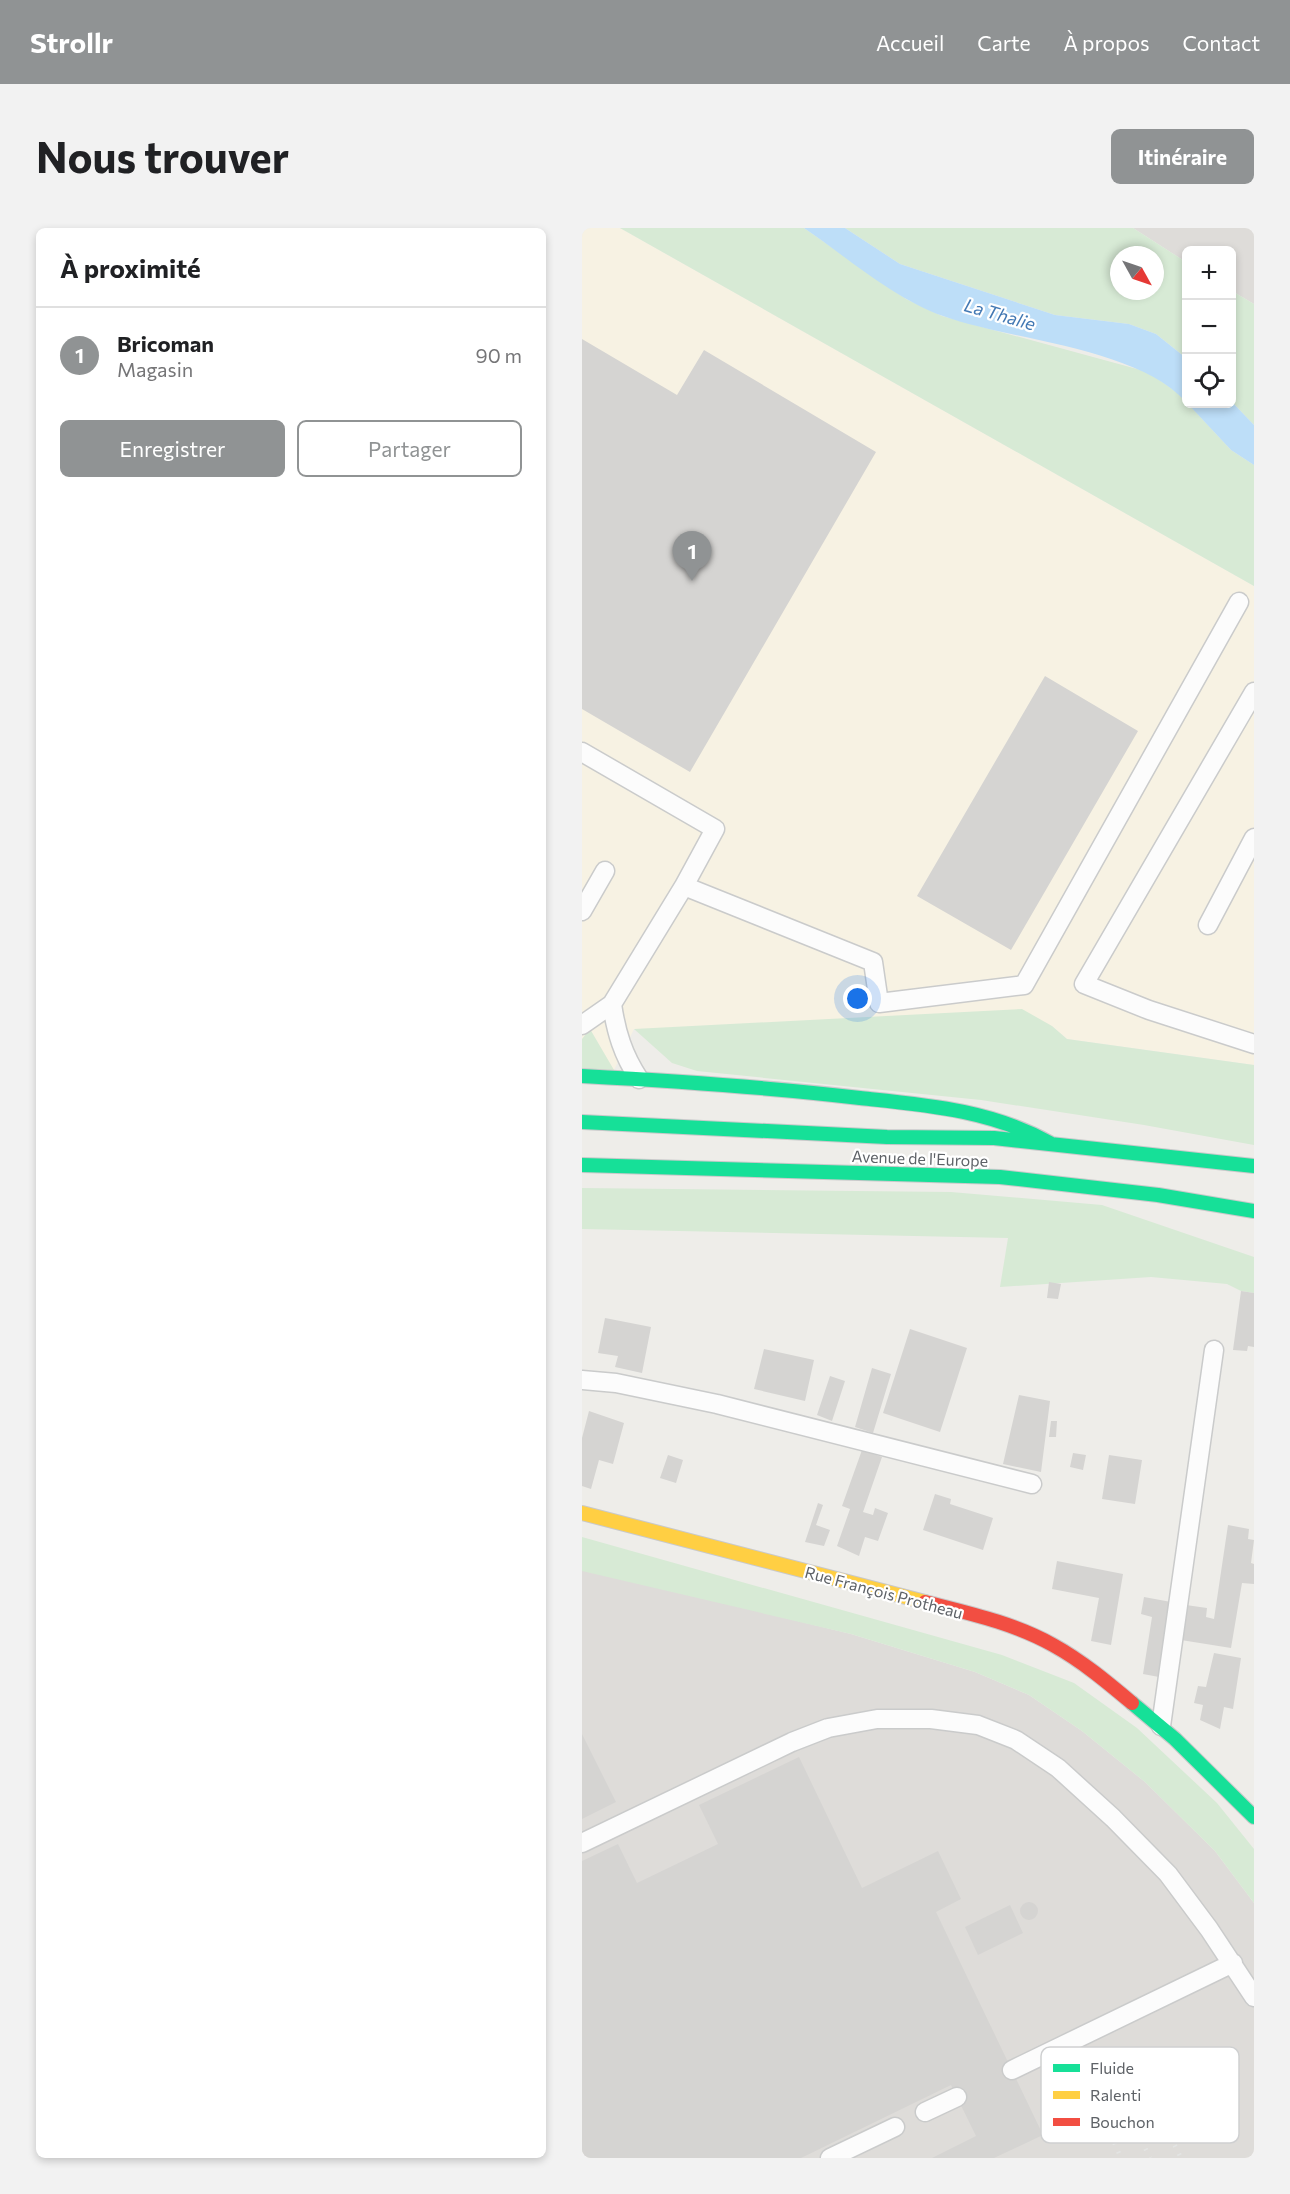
<!DOCTYPE html>
<html lang="fr">
<meta charset="utf-8">
<style>
:root{--surface:#fff;--page:#f2f2f2;--text:#202124;--muted:#757577;--line:#e0e0e0;--accent:#909394}
body{margin:0;font-family:Commissioner,sans-serif;background:var(--page);color:var(--text)}
.controls{position:absolute;right:18px;top:18px;display:grid;overflow:hidden;border-radius:9px;box-shadow:0 3px 9px #0003}
.controls button{width:54px;height:54px;display:grid;place-items:center;padding:0;border:0;border-bottom:2px solid var(--line);background:var(--surface);color:var(--text);font:30px sans-serif}
.compass{position:absolute;left:528px;top:18px;width:54px;height:54px;border-radius:50%;background:var(--surface);box-shadow:0 3px 9px #0003;rotate:130deg}
.you{position:absolute;left:276px;top:771px;width:21px;height:21px;margin:-15px;border:4px solid #fff;border-radius:50%;background:#1a73e8;box-shadow:0 0 0 9px #1a73e833}
.badge{display:grid;place-items:center;width:39px;height:39px;border-radius:50%;background:var(--accent);color:#fff;font-size:20px;font-weight:700}
.pin{position:absolute;translate:-50% -50px;filter:drop-shadow(0 2px 3px #0008)}
.pin::after{content:'';position:absolute;top:32px;width:21px;height:18px;background:inherit;clip-path:polygon(0 0,100% 0,50% 100%)}
.list{margin:0;padding:0;list-style:none}
h2{display:flex;justify-content:space-between;align-items:center;height:78px;margin:0;padding:0 24px;font-size:26px}
h2 small{font-size:20px;font-weight:400;color:var(--muted)}
.list li{display:grid;grid-template-columns:39px 1fr auto;gap:18px;align-items:center;box-sizing:border-box;height:96px;padding:0 24px;border-top:2px solid var(--line)}
.list b{display:block;font-size:22px;white-space:nowrap}
.list p{margin:0;font-size:20px;white-space:nowrap;color:var(--muted)}
.list em{font-size:20px;font-style:normal;color:var(--muted)}
.actions{display:flex;gap:12px;padding:18px 24px}
.actions a{flex:1;padding:14px 0;border:2px solid var(--accent);border-radius:9px;text-align:center;font-size:21px;color:var(--accent)}
.actions .main{background:var(--accent);color:#fff}
.icon{flex:none;width:33px;height:33px;fill:none;stroke:currentColor;stroke-width:2;stroke-linecap:round;stroke-linejoin:round}
.map{position:relative;flex:none;width:672px;height:1930px;overflow:hidden;border-radius:9px}
header{display:flex;align-items:center;gap:36px;box-sizing:border-box;height:84px;padding:0 30px;background:var(--accent);color:#fff}
header strong{font-size:28px}
nav{display:flex;gap:33px;margin-inline-start:auto;font-size:21px}
.intro{display:flex;align-items:center;justify-content:space-between;box-sizing:border-box;height:144px;padding:0 36px}
h1{margin:0;font-size:42px}
.button{padding:15px 27px;border-radius:9px;background:var(--accent);color:#fff;font-size:21px;font-weight:700}
main{display:flex;gap:36px;padding:0 36px}
aside{flex:1;background:var(--surface);border-radius:9px;box-shadow:0 3px 9px #0003}
.map>svg:first-child{display:block}
.commercial{fill:#f7f2e3}
.industrial{fill:#dedcd9}
.green{fill:#d7ead5;fill-rule:evenodd}
.water{fill:#bddef8}
.building{fill:#d5d4d2}
.lines{fill:none;stroke-linecap:round;stroke-linejoin:round}
.lane-casing{stroke:#cacbcb;stroke-width:21}
.fast-casing{stroke:#c9c9ca;stroke-width:16}
.slow-casing{stroke:#c9c9ca;stroke-width:16}
.jam-casing{stroke:#c9c9ca;stroke-width:16}
.lane{stroke:#fcfcfc;stroke-width:18}
.fast{stroke:#16e098;stroke-width:14}
.slow{stroke:#ffcf43;stroke-width:14}
.jam{stroke:#f24e42;stroke-width:14}
.rail{stroke:#e3e4e3;stroke-width:4.5;stroke-dasharray:1.5 8;stroke-linecap:butt}
.labels{text-anchor:middle;dominant-baseline:central;stroke-width:4.5;stroke-linejoin:round;paint-order:stroke}
.street-label{font-size:16px;fill:#5e6267;stroke:#fff}
.water-label{font-size:18px;font-style:italic;fill:#4278b3;stroke:#fff}
.key{fill:#fff;stroke:#cfd0d1;stroke-width:1.5}
.key-label{font-size:16px;fill:#5e6267}
</style>
<header>
<strong>Strollr</strong>
<nav><a>Accueil</a><a>Carte</a><a>À propos</a><a>Contact</a></nav>
</header>
<div class="intro"><h1>Nous trouver</h1><a class="button">Itinéraire</a></div>
<main>
<aside>
<h2>À proximité<small></small></h2>
<ul class="list">
<li><span class="badge">1</span><div><b>Bricoman</b><p>Magasin</p></div><em>90 m</em></li>
</ul>
<div class="actions"><a class="main">Enregistrer</a><a>Partager</a></div>
</aside>
<div class="map">
<svg width="672" height="1930" viewBox="0 0 672 1930">
<rect width="100%" height="100%" fill="#eeede9"/>
<!-- commercial -->
<path class="commercial" d="M0 0H38L672 358V837L485 811 470 798 52 801 32 842 0 841Z"/>
<!-- industrial -->
<path class="industrial" d="M551 0H672V76L650 63V22H604V34Z
M0 1340 269 1406 393 1444 447 1467 500 1503 563 1554 633 1623 672 1675V1930H0Z"/>
<!-- green -->
<path class="green" d="M38 0H222L324 71 360 88 566 144 596 165 649 222 672 237V358Z
M263 0H551L604 34V130L574 106 547 96 473 87 318 36ZM537 27H573V63H537Z
M650 63 672 76V197L650 174Z
M440 781 470 798 485 811 672 837V917L562 897 399 872 115 843 90 835 52 801Z
M8 801 32 842 0 841V811Z
M0 960 369 964 520 977 672 1029V1065L659 1063 645 1056 569 1049 418 1059 426 1010 0 1001Z
M0 1309 420 1427 492 1455 555 1500 635 1575 672 1621V1675L633 1623 563 1554 500 1503 447 1467 393 1444 269 1406 0 1343Z"/>
<!-- water -->
<path class="water" d="M222 0H263L318 36 473 87 547 96 574 106 604 130V174C554 119 430 113 361 88 314 72 263 28 222 0Z
M650 174 672 197V237L649 222 606 176Z"/>
<!-- building -->
<path class="building" d="M0 111 95 167 122 122 294 224 108 544 0 481Z
M463 448 556 503 429 722 335 668Z
M467 1054 479 1056 476 1071 465 1070Z
M659 1063 672 1065V1119L666 1118 665 1123 651 1122Z
M23 1090 69 1099 60 1145 33 1139 36 1128 16 1125Z
M328 1101 385 1120 358 1204 301 1185Z
M182 1121 232 1132 223 1173 172 1161Z
M290 1140 309 1146 291 1205 273 1199Z
M248 1148 263 1153 250 1193 235 1187Z
M437 1167 468 1173 459 1244 421 1236Z
M7 1183 42 1195 31 1236 17 1232 9 1261 0 1258V1210Z
M469 1193H475L474 1209H467Z
M280 1222 300 1229 281 1284 291 1287 293 1280 306 1285 296 1313 283 1309 277 1328 255 1318 268 1281 260 1278Z
M491 1225 504 1227 501 1242 488 1239Z
M86 1227 101 1232 94 1255 78 1250Z
M527 1227 560 1232 553 1276 520 1271Z
M353 1266 369 1271 368 1276 411 1290 401 1322 341 1302Z
M236 1275 241 1277 234 1297 248 1302 242 1318 223 1314Z
M646 1297 667 1301 666 1311 672 1312 669 1335 672 1336V1356L660 1355 649 1420 599 1412 604 1377 625 1380 624 1389 632 1391Z
M475 1333 541 1346 529 1417 509 1413 517 1370 470 1361Z
M562 1369 589 1374 577 1449 561 1446 570 1389 559 1386Z
M632 1425 659 1430 651 1481 642 1479 638 1501 618 1492 621 1477 612 1475 616 1458 624 1459Z
M0 1506 34 1574 0 1591Z
M217 1529 280 1660 356 1623 379 1671 354 1684 461 1907 412 1930H350L394 1908 369 1857 219 1930H0V1633L36 1616 55 1655 136 1616 117 1577Z
M438 1683a9 9 0 1 1 18 0a9 9 0 1 1-18 0Z
M428 1677 441 1705 396 1727 383 1699Z"/>
<g class="lines">
<!-- lane casing -->
<g class="lane-casing">
<path id="lane" d="M672 464 502 756 567 782 672 816
M0 524 133 601 102 658
M0 683 23 643
M626 697 672 610
M30 776C34 804 41 827 57 851
M0 797 30 776 102 658 291 734 297 775 442 757 657 374
M0 1152 34 1155 135 1176 450 1256
M579 1498 632 1122
M0 1615 210 1514 246 1500 295 1491H349L396 1497 434 1512 476 1540 531 1590 586 1646 627 1701 672 1769
M430 1842 651 1735
M343 1884 375 1869
M248 1930 313 1899"/>
</g>
<!-- fast casing -->
<g class="fast-casing">
<path id="fast" d="M0 848C93 853 186 859 278 870 345 877 409 882 468 915
M0 894 305 909 412 910 672 938
M0 937 418 949 576 967 672 983
M550 1475 593 1511 672 1589"/>
</g>
<!-- slow casing -->
<g class="slow-casing">
<path id="slow" d="M0 1285 343 1374"/>
</g>
<!-- jam casing -->
<g class="jam-casing">
<path id="jam" d="M343 1374C386 1385 432 1395 471 1417 500 1433 525 1454 550 1475"/>
</g>
<!-- lane -->
<use href="#lane" class="lane"/>
<!-- fast -->
<use href="#fast" class="fast"/>
<!-- slow -->
<use href="#slow" class="slow"/>
<!-- jam -->
<use href="#jam" class="jam"/>
<!-- rail -->
<path class="rail" d="M551 1832 599 1930
M526 1844 568 1930
M506 1854 539 1930"/>
</g>
<g class="labels">
<!-- street labels -->
<g class="street-label">
<text transform="translate(338 930) rotate(2)">Avenue de l'Europe</text>
<text transform="translate(302 1364) rotate(15)">Rue François Protheau</text>
</g>
<!-- water labels -->
<g class="water-label">
<text transform="translate(418 86) rotate(16)">La Thalie</text>
</g>
</g>
<!-- legend -->
<rect x="459" y="1819" width="198" height="96" rx="9" class="key"/>
<rect x="471" y="1836" width="27" height="8" fill="#16e098"/>
<rect x="471" y="1863" width="27" height="8" fill="#ffcf43"/>
<rect x="471" y="1890" width="27" height="8" fill="#f24e42"/>
<g class="key-label">
<text x="508" y="1846">Fluide</text>
<text x="508" y="1873">Ralenti</text>
<text x="508" y="1900">Bouchon</text>
</g>
</svg>
<div class="controls">
<button>+</button>
<button>−</button>
<button><svg class="icon" aria-label="locate" viewBox="0 0 24 24"><circle cx="12" cy="12" r="6"/><path d="M12 2v4M12 18v4M2 12h4M18 12h4"/></svg></button>
</div>
<svg class="compass" viewBox="-18 -18 36 36"><path d="M0-13l5 13h-10z" fill="#e53935"/><path d="M0 13l5-13h-10z" fill="#757577"/></svg>
<div class="you"></div>
<div class="pin badge" style="left:110px;top:353px">1</div>
</div>
</main>
